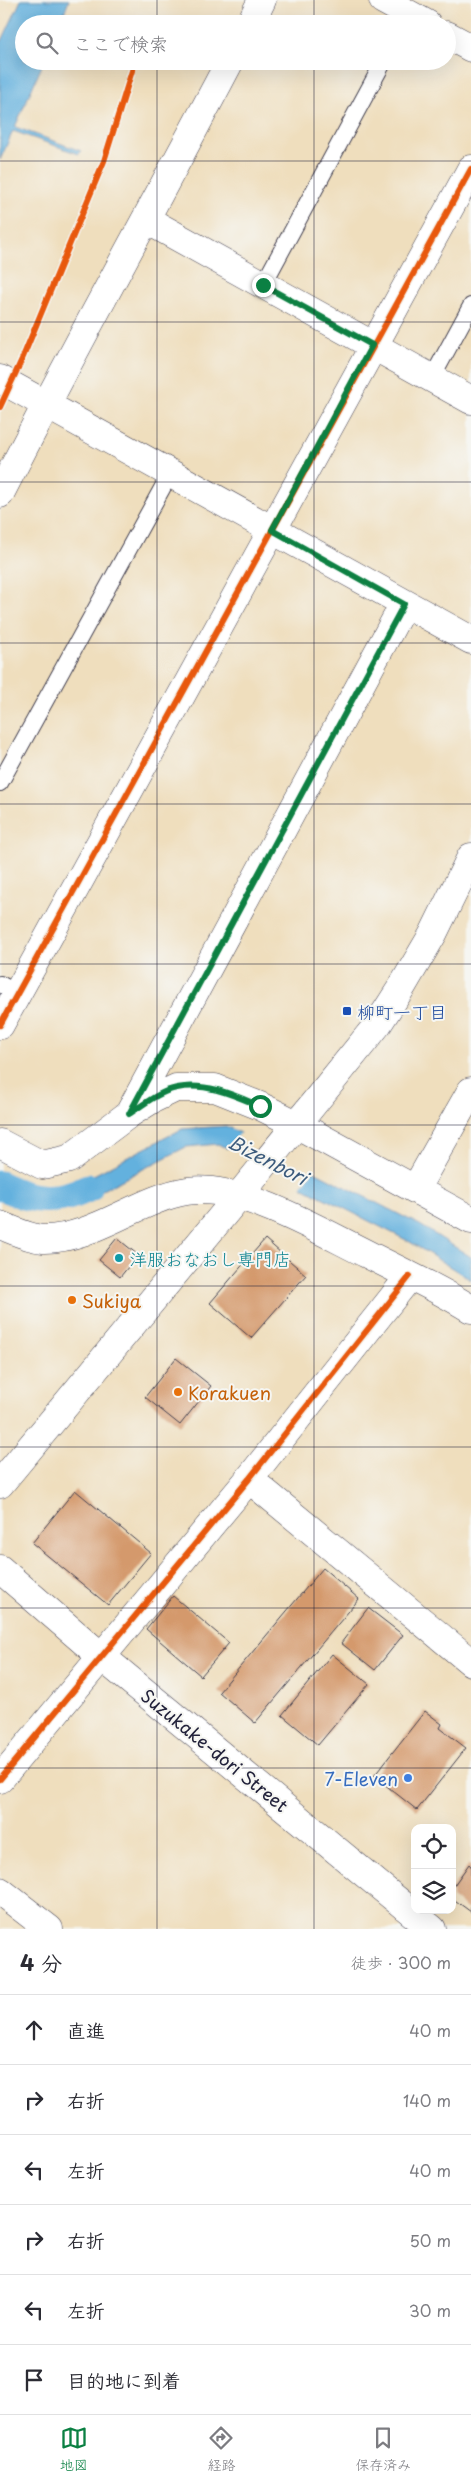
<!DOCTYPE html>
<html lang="ja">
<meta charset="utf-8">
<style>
:root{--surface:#fff;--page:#f2f2f3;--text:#2b2b33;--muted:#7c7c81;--line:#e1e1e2;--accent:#0b8043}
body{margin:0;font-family:"Playpen Sans","Klee One",sans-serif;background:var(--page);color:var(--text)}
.controls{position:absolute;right:15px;bottom:15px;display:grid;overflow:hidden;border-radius:10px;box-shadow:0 5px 20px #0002}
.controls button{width:45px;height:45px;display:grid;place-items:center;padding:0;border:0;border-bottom:1px solid var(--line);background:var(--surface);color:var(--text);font:25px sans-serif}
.stop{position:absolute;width:15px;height:15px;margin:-11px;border:4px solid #0b8043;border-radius:50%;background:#fff}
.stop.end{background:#0b8043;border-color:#fff;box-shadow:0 1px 5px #0008}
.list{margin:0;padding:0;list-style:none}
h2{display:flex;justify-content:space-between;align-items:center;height:65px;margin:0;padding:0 20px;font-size:21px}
h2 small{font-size:16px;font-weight:400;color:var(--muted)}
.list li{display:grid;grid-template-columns:32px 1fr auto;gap:15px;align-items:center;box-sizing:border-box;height:70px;padding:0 20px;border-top:1px solid var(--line)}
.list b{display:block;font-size:19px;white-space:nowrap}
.list em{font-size:16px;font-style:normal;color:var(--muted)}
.icon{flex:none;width:28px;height:28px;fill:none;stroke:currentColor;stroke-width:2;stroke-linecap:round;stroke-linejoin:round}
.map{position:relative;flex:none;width:471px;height:1929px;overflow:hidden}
.search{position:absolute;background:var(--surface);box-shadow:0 5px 20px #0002;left:15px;right:15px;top:15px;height:55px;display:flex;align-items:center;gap:12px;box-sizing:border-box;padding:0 18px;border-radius:28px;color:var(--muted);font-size:19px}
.sheet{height:485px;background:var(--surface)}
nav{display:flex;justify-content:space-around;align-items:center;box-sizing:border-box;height:70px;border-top:1px solid var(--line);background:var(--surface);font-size:14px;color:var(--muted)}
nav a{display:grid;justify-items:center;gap:2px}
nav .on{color:var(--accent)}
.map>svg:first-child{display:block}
.water{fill:#64b1de;stroke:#436a8c}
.pier{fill:#efdebd}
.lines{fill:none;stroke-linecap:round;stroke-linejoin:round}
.canal{stroke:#64b1de;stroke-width:29}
.building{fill:#d4996c}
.service-casing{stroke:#413e4e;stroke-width:18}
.minor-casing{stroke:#413e4e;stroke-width:29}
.tertiary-casing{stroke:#413e4e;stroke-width:29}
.trunk-casing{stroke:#413e4e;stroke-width:29}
.service{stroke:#fff;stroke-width:16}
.minor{stroke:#fff;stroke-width:28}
.tertiary{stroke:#fff;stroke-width:28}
.trunk{stroke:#fff;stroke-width:28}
.cycleway-casing{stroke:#f6f6f2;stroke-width:9}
.cycleway{stroke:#e8590c;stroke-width:6}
.route{stroke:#0b8043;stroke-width:6}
.grid{fill:none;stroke:#22223b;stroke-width:1;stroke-opacity:0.55}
.transit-dot{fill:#1a4fb4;stroke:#f6f6f2;stroke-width:2}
.culture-dot{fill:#0f9aa8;stroke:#f6f6f2;stroke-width:2}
.food-dot{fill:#e8710a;stroke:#f6f6f2;stroke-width:2}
.shop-dot{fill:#3f7fe0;stroke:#f6f6f2;stroke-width:2}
.labels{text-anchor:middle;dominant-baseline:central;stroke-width:4;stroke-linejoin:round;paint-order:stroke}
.transit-label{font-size:18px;fill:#164399;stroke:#f6f6f2;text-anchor:start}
.culture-label{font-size:18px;fill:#0d838f;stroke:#f6f6f2;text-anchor:start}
.food-label{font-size:18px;fill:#c56008;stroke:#f6f6f2;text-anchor:start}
.street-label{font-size:18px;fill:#22223b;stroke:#f6f6f2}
.shop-label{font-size:18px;fill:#366cbe;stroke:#f6f6f2;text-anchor:end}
.water-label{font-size:19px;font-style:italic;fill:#3c5b7c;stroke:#f6f6f2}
</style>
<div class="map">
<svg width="471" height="1929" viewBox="0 0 471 1929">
<rect width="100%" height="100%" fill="#f6f6f2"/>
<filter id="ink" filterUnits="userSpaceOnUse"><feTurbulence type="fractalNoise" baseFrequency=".02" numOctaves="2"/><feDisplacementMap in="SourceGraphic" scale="10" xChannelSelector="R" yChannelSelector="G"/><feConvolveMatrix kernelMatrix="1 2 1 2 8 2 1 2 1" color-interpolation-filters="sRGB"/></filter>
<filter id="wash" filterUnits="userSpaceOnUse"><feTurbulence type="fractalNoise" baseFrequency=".0096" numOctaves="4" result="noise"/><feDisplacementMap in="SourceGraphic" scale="20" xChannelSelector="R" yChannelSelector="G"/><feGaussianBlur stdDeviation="1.12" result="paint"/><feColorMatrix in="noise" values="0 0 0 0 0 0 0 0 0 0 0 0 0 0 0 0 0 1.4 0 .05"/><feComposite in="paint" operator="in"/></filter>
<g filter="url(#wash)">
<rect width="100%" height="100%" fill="#efdebd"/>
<!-- water -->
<path class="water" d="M21 0H69L60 24H24V61H44L15 127 81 151 79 154 13 131 0 160V45Z
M226 1126 420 1225 471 1257V1280L410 1242 218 1144 186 1147 85 1199 52 1210 49 1192 80 1182 182 1129Z"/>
<!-- pier -->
<path class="pier" d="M242 1131 315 1168 300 1189 226 1151Z"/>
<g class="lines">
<!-- canal -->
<path class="canal" d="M0 1185C30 1201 57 1204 88 1188"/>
</g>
<g id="blocks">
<!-- building -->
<path class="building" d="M117 1238 138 1255 120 1277 99 1260Z
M265 1239 306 1275 251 1338 210 1303Z
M176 1358 211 1386 180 1425 145 1397Z
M75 1490 151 1553 108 1605 32 1543Z
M323 1568 359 1599 255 1723 219 1692Z
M173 1596 229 1643 201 1676 146 1629Z
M368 1608 403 1635 375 1670 341 1643Z
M332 1654 369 1684 318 1745 282 1715Z
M425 1711 442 1724 440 1728 466 1748 417 1810 374 1776Z
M469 1864 471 1866V1912L452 1898V1888Z"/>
</g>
</g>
<g filter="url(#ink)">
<use href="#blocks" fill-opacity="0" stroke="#413e4e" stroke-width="1"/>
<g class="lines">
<!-- service casing -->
<g class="service-casing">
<path id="service" d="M263 285 384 61
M432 378 471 306
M0 783 170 474
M0 984 17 993"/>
</g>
<!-- minor casing -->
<g class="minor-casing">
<path id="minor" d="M250 24 262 0
M147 220 471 400
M0 494C74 348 154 206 230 61
M0 1025 471 169
M129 1114 404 604
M0 1143 42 1165 69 1159 129 1114 151 1100 176 1088H215L260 1106 296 1124 471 1220
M416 1188 471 1091
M0 1225C13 1230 28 1238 43 1239 92 1240 140 1198 187 1191 240 1183 320 1231 367 1254 402 1272 438 1288 471 1309
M249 1479 471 1662
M0 1779 249 1479 410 1276
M0 1891 49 1929"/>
</g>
<!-- tertiary casing -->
<g class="tertiary-casing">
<path id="tertiary" d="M383 0 427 24
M447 35 471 48
M0 379 471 640
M0 1569 102 1657 432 1929"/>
</g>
<!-- trunk casing -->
<g class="trunk-casing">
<path id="trunk" d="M0 1484 238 1197 378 1024 403 985 433 934 471 857"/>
</g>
<!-- service -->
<use href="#service" class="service"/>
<!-- minor -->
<use href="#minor" class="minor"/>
<!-- tertiary -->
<use href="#tertiary" class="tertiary"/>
<!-- trunk -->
<use href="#trunk" class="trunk"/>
<!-- cycleway casing -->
<g class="cycleway-casing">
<path id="cycleway" d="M0 407 23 357 104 161 135 61
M0 1025 471 169
M0 1779 249 1479 410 1276"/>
</g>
<!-- cycleway -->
<use href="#cycleway" class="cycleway"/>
</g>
</g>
<g class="lines" filter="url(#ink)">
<!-- route -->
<path class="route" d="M260 1106C234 1095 206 1082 177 1088 160 1091 143 1105 129 1114L404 604 272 530 372 345 263 285"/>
</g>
<!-- grid -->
<path class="grid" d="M157 0V24M314 0V24M157 61V1929M314 61V1929M0 161H471M0 322H471M0 482H471M0 643H471M0 804H471M0 964H471M0 1125H471M0 1286H471M0 1447H471M0 1608H471M0 1768H471"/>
<!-- markers -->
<rect class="transit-dot" x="342" y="1006" width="10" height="10" rx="2.5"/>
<circle class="culture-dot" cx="119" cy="1258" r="5"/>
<g class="food-dot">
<circle cx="72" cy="1300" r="5"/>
<circle cx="178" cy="1392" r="5"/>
</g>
<circle class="shop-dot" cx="408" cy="1778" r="5"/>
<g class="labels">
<!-- transit labels -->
<g class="transit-label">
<text x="357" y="1011">柳町一丁目</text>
</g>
<!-- culture labels -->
<g class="culture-label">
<text x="129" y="1258">洋服おなおし専門店</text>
</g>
<!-- food labels -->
<g class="food-label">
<text x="82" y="1300">Sukiya</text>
<text x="188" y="1392">Korakuen</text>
</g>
<!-- street labels -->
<g class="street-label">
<text transform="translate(215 1750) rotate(39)">Suzukake-dori Street</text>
</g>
<!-- shop labels -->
<g class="shop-label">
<text x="398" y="1778">7-Eleven</text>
</g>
<!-- water labels -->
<g class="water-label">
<text transform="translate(268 1159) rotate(27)">Bizenbori</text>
</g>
</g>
</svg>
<div class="controls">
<button><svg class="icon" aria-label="locate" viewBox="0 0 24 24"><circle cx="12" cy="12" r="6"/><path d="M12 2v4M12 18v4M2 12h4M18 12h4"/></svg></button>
<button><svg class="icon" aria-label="layers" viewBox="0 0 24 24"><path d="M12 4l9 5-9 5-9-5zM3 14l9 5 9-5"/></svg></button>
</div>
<div class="stop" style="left:260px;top:1106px"></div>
<div class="stop end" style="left:263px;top:285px"></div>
<div class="search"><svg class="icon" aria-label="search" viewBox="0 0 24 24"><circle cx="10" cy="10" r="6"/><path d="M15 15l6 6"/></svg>ここで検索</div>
</div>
<section class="sheet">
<h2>4 分<small>徒歩 · 300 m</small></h2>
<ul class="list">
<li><svg class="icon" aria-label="ahead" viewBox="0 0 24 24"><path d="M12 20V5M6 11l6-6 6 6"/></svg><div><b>直進</b></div><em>40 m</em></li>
<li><svg class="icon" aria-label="right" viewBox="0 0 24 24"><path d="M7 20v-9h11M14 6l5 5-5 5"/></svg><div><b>右折</b></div><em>140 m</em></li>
<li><svg class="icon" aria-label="left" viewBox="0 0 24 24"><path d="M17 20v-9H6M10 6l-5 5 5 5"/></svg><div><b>左折</b></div><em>40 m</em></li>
<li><svg class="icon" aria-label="right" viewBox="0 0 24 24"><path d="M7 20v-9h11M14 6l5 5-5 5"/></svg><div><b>右折</b></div><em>50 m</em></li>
<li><svg class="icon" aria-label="left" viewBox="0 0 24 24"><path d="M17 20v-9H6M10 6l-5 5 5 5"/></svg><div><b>左折</b></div><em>30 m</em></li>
<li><svg class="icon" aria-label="arrive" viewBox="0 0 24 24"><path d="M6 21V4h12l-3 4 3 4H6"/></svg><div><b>目的地に到着</b></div></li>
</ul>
</section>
<nav>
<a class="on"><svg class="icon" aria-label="map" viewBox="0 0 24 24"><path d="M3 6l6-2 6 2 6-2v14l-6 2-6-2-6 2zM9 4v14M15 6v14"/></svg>地図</a>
<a><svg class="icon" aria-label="directions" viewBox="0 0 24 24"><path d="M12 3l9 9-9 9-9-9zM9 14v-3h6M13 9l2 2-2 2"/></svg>経路</a>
<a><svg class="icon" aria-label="saved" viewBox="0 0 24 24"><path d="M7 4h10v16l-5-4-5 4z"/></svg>保存済み</a>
</nav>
